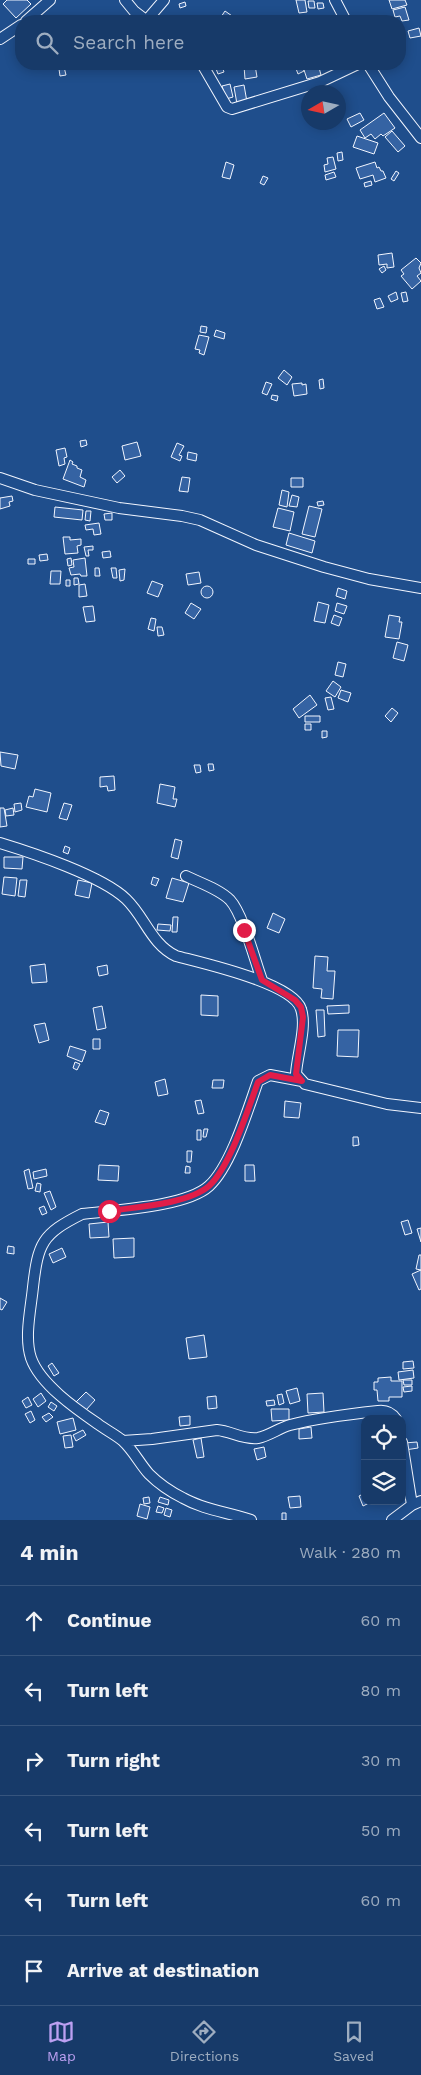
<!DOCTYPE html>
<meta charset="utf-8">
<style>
:root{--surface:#173a69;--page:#244571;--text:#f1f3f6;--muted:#9eadc0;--line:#36547d;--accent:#bca0f2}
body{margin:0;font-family:"Work Sans",sans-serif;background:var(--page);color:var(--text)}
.controls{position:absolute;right:15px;bottom:15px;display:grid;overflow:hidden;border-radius:10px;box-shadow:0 2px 12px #0003}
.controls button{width:45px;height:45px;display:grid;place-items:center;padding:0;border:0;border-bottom:1px solid var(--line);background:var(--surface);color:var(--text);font:25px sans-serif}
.compass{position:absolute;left:301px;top:85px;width:45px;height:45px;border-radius:50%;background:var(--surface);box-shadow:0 2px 12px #0003;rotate:261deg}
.stop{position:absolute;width:15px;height:15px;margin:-11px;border:4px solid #e11d48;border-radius:50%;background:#fff}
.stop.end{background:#e11d48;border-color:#fff;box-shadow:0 1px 5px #0008}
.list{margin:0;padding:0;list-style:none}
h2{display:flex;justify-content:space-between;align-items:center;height:65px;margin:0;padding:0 20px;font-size:21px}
h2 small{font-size:16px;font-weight:400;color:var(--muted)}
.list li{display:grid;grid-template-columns:32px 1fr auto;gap:15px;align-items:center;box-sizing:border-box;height:70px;padding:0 20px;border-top:1px solid var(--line)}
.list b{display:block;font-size:19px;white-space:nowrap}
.list em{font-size:16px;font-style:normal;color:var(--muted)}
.icon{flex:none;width:28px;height:28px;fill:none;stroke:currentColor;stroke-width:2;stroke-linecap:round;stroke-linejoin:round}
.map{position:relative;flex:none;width:421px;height:1520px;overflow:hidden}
.search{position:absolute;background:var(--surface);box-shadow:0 2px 12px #0003;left:15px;right:15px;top:15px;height:55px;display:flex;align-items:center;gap:12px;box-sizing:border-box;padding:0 18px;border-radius:20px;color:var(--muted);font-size:19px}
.sheet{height:485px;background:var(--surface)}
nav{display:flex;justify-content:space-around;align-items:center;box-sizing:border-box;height:70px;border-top:1px solid var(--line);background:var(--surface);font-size:14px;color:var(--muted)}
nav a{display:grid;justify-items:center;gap:2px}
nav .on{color:var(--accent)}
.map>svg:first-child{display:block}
.building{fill:#3563a3;stroke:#f2f6ff}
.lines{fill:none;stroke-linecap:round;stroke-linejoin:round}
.street-casing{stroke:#f2f6ff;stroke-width:12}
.street{stroke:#1f4e8c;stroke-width:10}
.route{stroke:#e11d48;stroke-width:6}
</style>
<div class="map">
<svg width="421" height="1520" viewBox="0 0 421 1520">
<rect width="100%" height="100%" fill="#1f4e8c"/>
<!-- building -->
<path class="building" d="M7 0H27L31 4 16 18 3 4Z
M296 0H305L307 12 299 13Z
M389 0H405L407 5 392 9Z
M308 1H314L315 8H309Z
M185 2 186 6 180 8 179 4Z
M317 3H323L324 8 318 9Z
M405 7 409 20 402 21 400 16 395 17 393 10Z
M225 11 235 18 233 21H226L221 17Z
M419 28 421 36 410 38 408 31Z
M221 64 224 72 218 74 215 66Z
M287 64H301L288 67Z
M301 64 304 71 298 74 295 66Z
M314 64H318L321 75 307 79 303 67Z
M255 65 257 77 245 79 244 66Z
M64 67 66 75 60 76 59 69Z
M230 84 233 97 226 99 222 86Z
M244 85 247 102 237 104 234 87Z
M360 113 364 120 351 127 347 119Z
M384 113 395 128 383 136 381 134 375 139 371 134 365 138 360 130Z
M392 131 405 146 398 152 385 137Z
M357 136 378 143 374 154 353 147Z
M342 152 343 160 338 161 337 153Z
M333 157 336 169 325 172 324 165 328 164 327 158Z
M226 162 234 165 230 179 222 177Z
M375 162 377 168 379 167 381 171H383L386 178 375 182 373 175 360 179 356 168Z
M396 171 399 173 394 181 391 179Z
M334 172 336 177 326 180 325 175Z
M263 176 268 178 264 185 260 183Z
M371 181 372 185 365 187 364 183Z
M392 253 394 267 387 268V264L379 265 378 255Z
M416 258 421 263 419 268 421 273 417 276 421 281 412 289 401 276 404 274 401 270Z
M384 266 386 270 382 273 379 269Z
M396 292 398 299 391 302 388 296Z
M406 292 408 301 403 302 401 293Z
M380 298 384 307 377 309 374 300Z
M201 326 207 327 206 333 200 332Z
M216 330 225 333 224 339 214 336Z
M199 335 209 337 204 355 199 353 200 350 195 349Z
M284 370 292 377 287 385 278 378Z
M323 379 324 388 320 389 319 380Z
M266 382 272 384 267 395 262 393Z
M302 383V385L306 384 307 394 294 396 292 384Z
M272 395 278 396 277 401 271 399Z
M86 440 87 445 81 447 80 441Z
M137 442 141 456 125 460 122 446Z
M177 443 184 446 179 455 182 456 180 461 171 457Z
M65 448 67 457 64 458 65 464 59 466 56 450Z
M188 452 197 454 196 461 187 459Z
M70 460 73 462 72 464 77 466V468L82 470 80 477 86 480 84 487 63 479Z
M120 470 125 476 117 483 112 477Z
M182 477 190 478 188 492 179 491Z
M291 478H303V487H291Z
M282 490 289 492 287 507 279 505Z
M292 495 299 497 297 507 289 506Z
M12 496 13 501 9 502 10 506 0 509V498Z
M323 501 324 505 318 506 317 502Z
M309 506 322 509 315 537 302 534Z
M55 507 83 510 82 520 54 517Z
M278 508 294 512 290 531 273 527Z
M86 511H91L90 521 85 520Z
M112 513V520H105L104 514Z
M99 523 101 534 94 535 93 529 86 530 85 525Z
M289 533 315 541 312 553 286 545Z
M63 537H70V540L81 539V545L77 546 78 553 65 554Z
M93 546V550H88L89 556H86L84 547Z
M110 551 111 557 103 558 102 552Z
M47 554 48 560 40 561 39 555Z
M71 558 72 565 68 566 67 559Z
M85 558 87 576H81L80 574 71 575 69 568 74 567 73 560Z
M28 559H35V564H28Z
M95 568H99L100 576H95Z
M111 568H116L117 578H113Z
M125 569 124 580 120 581 119 570Z
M51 571H61L60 584H50Z
M199 572 201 583 188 585 186 574Z
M74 578H78L79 584 74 585Z
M66 580H70V586H66Z
M152 581 163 585 158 597 147 593Z
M85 584 87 596 79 597V585Z
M201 592a6 6 0 1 1 12 0a6 6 0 1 1-12 0Z
M338 588 347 591 345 599 336 596Z
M318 602 329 605 325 623 314 621Z
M191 603 201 609 194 619 185 613Z
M337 603 347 606 344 614 335 611Z
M93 606 95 621 86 622 83 607Z
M334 615 342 618 339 626 331 623Z
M389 615 400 617 399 622H402L399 639 385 637Z
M151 618 156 619 154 631 148 629Z
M157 627H162L164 635 158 636Z
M397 642 408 645 404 661 393 658Z
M338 662 346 664 343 677 335 675Z
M333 681 341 687 335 697 326 691Z
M341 690 351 693 348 702 338 698Z
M310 695 317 705 299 718 293 709Z
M331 697 334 709 328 710 325 698Z
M392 708 398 713 391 722 385 716Z
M305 716H320V722H305Z
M305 724H311V730H305Z
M322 731H327V737L322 738Z
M0 752 18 755 15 769 1 766Z
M208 764H213L214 770 209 771Z
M194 765H200L201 772 196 773Z
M114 776 115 790 108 791 107 786 100 787V777Z
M160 784 175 787 173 799H177L175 807 157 803Z
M35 789 51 793 47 812 26 807 29 796 33 797Z
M21 803 22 810 15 812 14 804Z
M64 803 72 805 67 820 59 818Z
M0 808H4L7 826 0 827Z
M13 808 14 815 6 816 5 810Z
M175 839 182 841 178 859 171 857Z
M65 846 70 848 68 854 63 852Z
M4 857H23L22 869 4 868Z
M4 877 17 878 15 896 2 894Z
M153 877 159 879 156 886 151 884Z
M172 878 189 883 183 902 166 898Z
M20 880H27L25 897 18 896Z
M78 880 92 883 89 898 75 895Z
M273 913 285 919 279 933 267 928Z
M173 917H178L177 932H172Z
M158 924 171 925 170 931 157 930Z
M315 956 328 957 327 971H335L333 999 321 998 322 989 313 988Z
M45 964 47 982 32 983 30 966Z
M107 965 108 974 99 976 97 967Z
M201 995 218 996V1016L201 1015Z
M349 1005V1013L328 1014 327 1006Z
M102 1006 106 1028 97 1030 93 1008Z
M316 1010H324L325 1036 318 1037Z
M45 1023 49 1040 39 1043 34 1025Z
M338 1030H359L358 1057 337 1056Z
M93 1039H100V1049H93Z
M70 1046 86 1051 82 1062 67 1056Z
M75 1062 80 1064 77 1070 73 1068Z
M165 1079 168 1094 158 1096 155 1082Z
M213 1080H224L223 1088H212Z
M201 1100 204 1113 198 1114 195 1101Z
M285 1101 301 1103 299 1118 284 1117Z
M100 1110 109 1113 105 1125 95 1122Z
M204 1129H208L206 1137H203Z
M197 1130H201V1140H197Z
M353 1137H358L359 1145 353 1146Z
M187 1151H192L191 1162H187Z
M99 1165 119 1166 118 1181 98 1180Z
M245 1165H254L255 1181H245Z
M186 1166 190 1167V1173H185Z
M29 1169 33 1188 28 1189 24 1171Z
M46 1169 47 1176 34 1179 33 1172Z
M37 1183 41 1184 40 1192 35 1191Z
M50 1191 56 1207 51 1210 44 1193Z
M44 1206 47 1213 42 1215 39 1208Z
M408 1220 412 1233 405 1235 401 1222Z
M108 1222 109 1237 90 1238 89 1224Z
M421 1228V1242L417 1229Z
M134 1238V1257L114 1258 113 1239Z
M8 1246 14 1247V1254L7 1253Z
M62 1248 66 1257 53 1263 49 1254Z
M419 1255H421V1270L416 1269Z
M421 1270V1289L419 1290 412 1274Z
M0 1298 7 1302 2 1310 0 1309Z
M204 1335 207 1357 189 1359 186 1338Z
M413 1361 414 1368 403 1369V1362Z
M52 1363 59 1373 54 1376 48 1366Z
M413 1370 414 1378 399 1380 398 1372Z
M391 1377V1381H402V1397H389V1401H378L377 1390H374V1382H378V1378Z
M403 1380H412V1385H404Z
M412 1386V1391L404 1392 403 1387Z
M297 1388 300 1401 290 1404 286 1391Z
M86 1392 95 1400 86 1410 76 1402Z
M41 1393 46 1401 38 1407 33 1399Z
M323 1393 324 1412 308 1413 307 1394Z
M282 1394 284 1403 279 1405 277 1395Z
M216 1396 217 1408 208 1409 207 1397Z
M28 1397 32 1405 26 1408 22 1401Z
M274 1400 275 1405 267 1406 266 1401Z
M51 1402 57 1406 54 1411 48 1407Z
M271 1409H289V1420L272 1421Z
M31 1411 35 1420 30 1423 25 1414Z
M49 1413 53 1417 46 1422 42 1417Z
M190 1416V1425L180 1426 179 1417Z
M73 1418 76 1430 60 1434 57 1422Z
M311 1427 312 1438 299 1439V1429Z
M83 1430 86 1435 76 1441 73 1435Z
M71 1435 73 1447 65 1448 63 1436Z
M201 1438 204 1457 197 1458 193 1440Z
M417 1442 418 1448 405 1450 404 1443Z
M264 1447 266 1457 257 1460 254 1449Z
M365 1493V1501H373L363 1506 359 1496Z
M300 1496 301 1507 290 1508 288 1497Z
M149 1497 150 1503 144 1504 143 1498Z
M160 1497 169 1500 168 1505 158 1502Z
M140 1504 150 1507 147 1519 137 1516Z
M158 1506 164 1508 162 1513 156 1512Z
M166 1508 172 1510 170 1517 164 1515Z
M282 1513H286V1520H282Z"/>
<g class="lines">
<!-- street casing -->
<g class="street-casing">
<path id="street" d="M125 0 134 11 147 21
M335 0 346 21
M26 21 50 0
M146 21 164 0
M0 39 21 25
M202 64 227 107 232 109 320 82 358 64
M368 64 389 97 421 138
M0 478 35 490 119 508 182 516 200 520 256 545 324 567 369 579 421 588
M0 843C33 853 102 876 126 899 145 917 151 944 176 956 202 963 293 983 301 1009 307 1027 297 1055 296 1074L305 1084 387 1104 421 1108
M186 876C200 883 219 889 230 900 243 914 255 961 262 980
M123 1441 152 1439 217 1430C231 1431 243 1440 258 1438 269 1436 279 1428 290 1425 317 1418 350 1414 378 1411 386 1410 391 1412 396 1419
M402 1442 412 1505
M251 1520C228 1512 204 1510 183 1498 171 1492 159 1484 149 1474 140 1464 133 1450 123 1441 116 1435 106 1430 98 1424 76 1409 40 1384 31 1358 24 1337 31 1308 33 1287 38 1243 42 1234 82 1214 114 1210 186 1207 209 1186 231 1166 248 1109 258 1081L270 1075 302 1081
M392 1520 412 1505 421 1501"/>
</g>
<!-- street -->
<use href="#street" class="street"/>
</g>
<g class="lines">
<!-- route -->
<path class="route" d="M109 1211C136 1207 188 1204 209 1186 230 1167 248 1109 258 1082L270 1075 302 1081 296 1074 303 1017 301 1007 295 1000 262 980 244 930"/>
</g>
</svg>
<div class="controls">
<button><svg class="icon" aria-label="locate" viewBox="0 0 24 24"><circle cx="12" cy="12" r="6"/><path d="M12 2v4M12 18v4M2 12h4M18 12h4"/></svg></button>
<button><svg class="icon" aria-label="layers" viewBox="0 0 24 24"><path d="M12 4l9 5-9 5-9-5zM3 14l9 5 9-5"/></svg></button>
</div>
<svg class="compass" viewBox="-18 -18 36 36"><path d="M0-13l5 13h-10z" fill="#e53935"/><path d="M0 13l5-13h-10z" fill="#9eadc0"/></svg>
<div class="stop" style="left:109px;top:1211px"></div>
<div class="stop end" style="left:244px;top:930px"></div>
<div class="search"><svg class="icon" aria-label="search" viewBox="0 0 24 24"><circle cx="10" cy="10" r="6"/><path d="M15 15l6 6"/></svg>Search here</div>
</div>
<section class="sheet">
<h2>4 min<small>Walk · 280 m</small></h2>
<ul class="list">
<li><svg class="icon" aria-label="ahead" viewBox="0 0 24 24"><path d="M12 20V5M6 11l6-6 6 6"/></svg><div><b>Continue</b></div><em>60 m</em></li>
<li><svg class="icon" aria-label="left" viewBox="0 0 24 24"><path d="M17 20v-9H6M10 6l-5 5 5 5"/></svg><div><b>Turn left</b></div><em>80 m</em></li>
<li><svg class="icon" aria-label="right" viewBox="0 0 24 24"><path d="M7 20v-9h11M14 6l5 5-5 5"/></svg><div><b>Turn right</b></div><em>30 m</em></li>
<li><svg class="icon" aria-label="left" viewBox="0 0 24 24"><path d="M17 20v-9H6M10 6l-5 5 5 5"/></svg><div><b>Turn left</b></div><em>50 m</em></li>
<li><svg class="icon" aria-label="left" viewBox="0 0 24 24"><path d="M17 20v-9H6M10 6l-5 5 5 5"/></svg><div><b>Turn left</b></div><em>60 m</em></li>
<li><svg class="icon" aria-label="arrive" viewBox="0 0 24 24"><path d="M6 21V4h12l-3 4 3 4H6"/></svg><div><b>Arrive at destination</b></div></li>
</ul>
</section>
<nav>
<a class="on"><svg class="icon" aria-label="map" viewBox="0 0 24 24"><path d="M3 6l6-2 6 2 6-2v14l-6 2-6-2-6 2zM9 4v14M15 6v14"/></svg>Map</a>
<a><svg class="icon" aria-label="directions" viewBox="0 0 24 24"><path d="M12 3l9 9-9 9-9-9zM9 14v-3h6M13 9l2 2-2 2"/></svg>Directions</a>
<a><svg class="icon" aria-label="saved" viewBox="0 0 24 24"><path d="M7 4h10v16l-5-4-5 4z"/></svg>Saved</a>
</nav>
